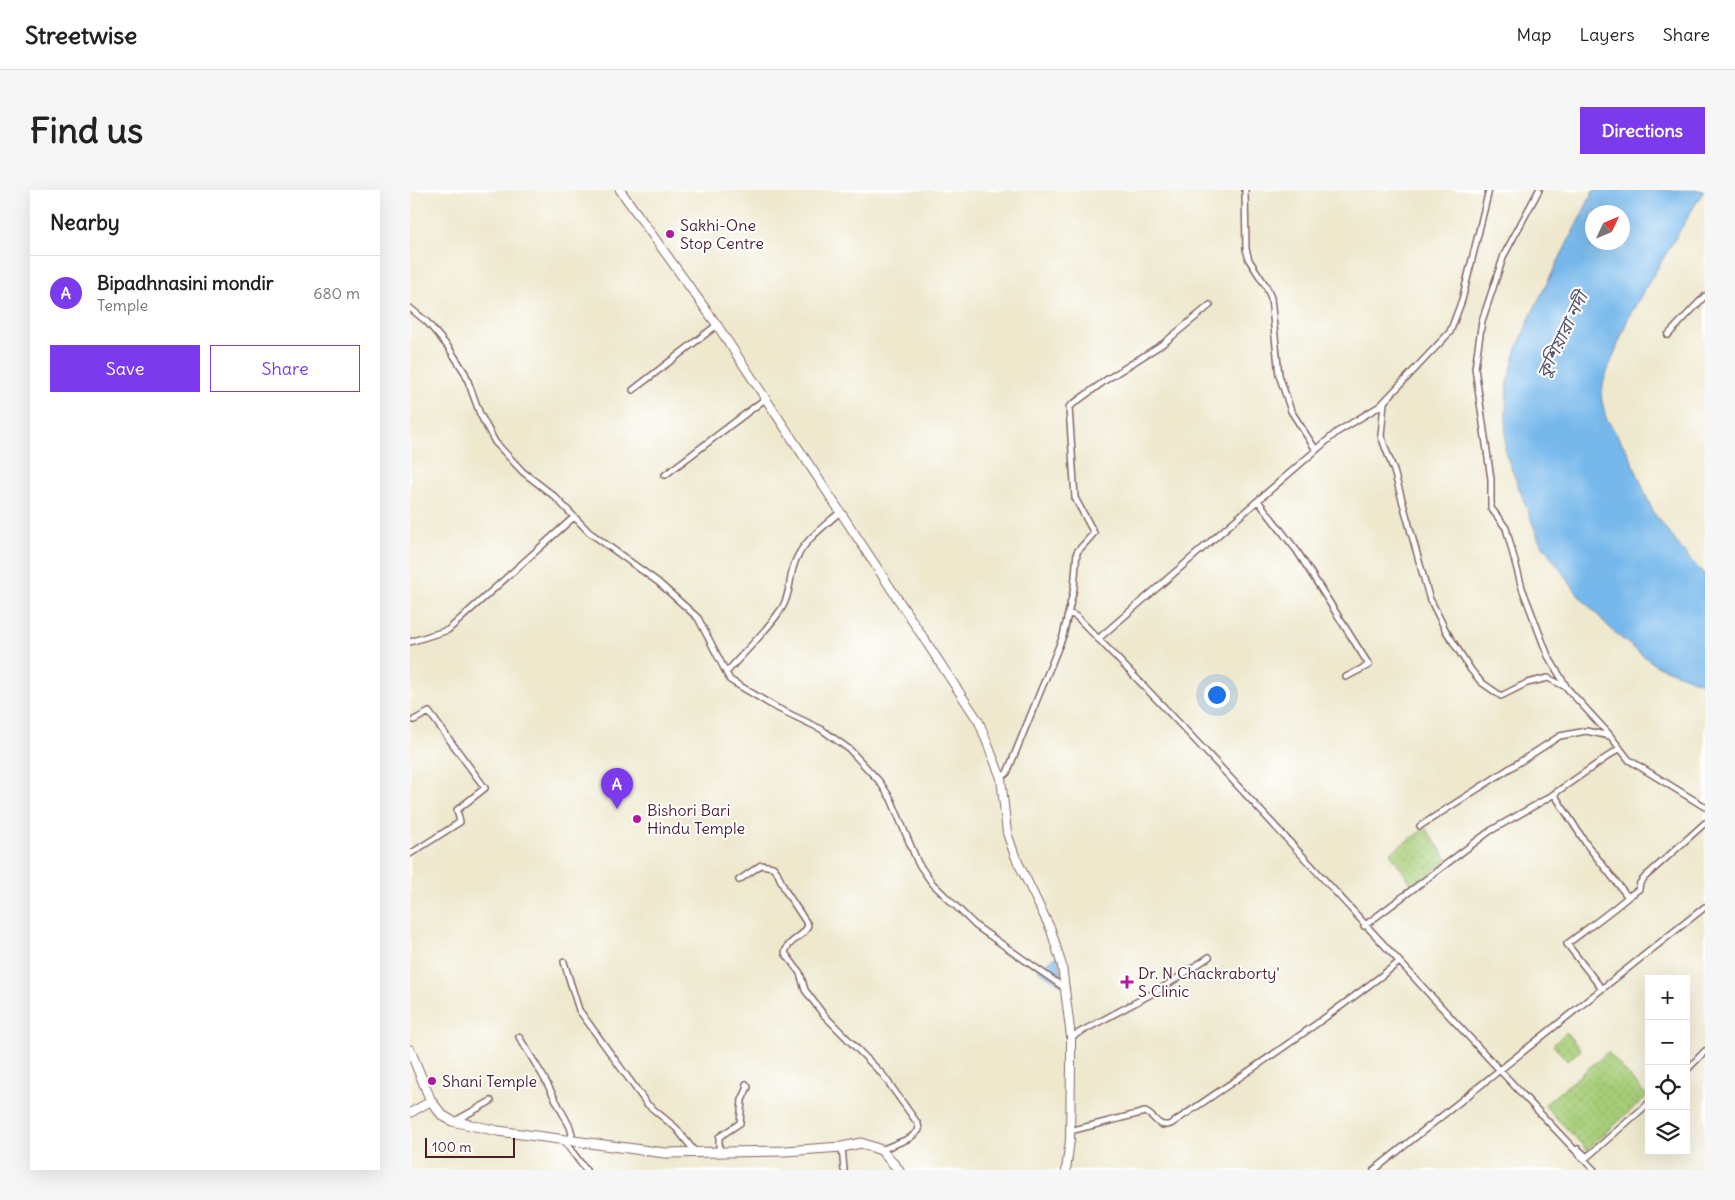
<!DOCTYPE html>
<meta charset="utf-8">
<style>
:root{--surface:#fff;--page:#f6f6f6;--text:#222;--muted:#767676;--line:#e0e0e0;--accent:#7c3aed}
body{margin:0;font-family:Delius,"Noto Sans Bengali",sans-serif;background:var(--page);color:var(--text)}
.controls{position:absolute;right:15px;bottom:15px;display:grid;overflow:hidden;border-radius:0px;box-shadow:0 5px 20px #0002}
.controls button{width:45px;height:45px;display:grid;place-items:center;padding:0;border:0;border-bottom:1px solid var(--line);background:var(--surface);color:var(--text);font:25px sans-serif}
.compass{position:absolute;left:1175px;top:15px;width:45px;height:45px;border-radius:50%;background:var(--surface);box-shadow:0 5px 20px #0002;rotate:46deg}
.scale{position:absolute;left:15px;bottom:12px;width:90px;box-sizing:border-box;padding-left:5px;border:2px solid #4a1f2b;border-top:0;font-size:14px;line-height:18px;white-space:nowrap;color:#4a1f2b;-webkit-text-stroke:4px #fff;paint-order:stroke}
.you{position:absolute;left:806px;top:504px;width:18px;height:18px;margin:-12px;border:4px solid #fff;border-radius:50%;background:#1a73e8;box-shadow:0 0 0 8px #1a73e833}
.badge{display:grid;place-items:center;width:32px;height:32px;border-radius:50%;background:var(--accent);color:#fff;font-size:16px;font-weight:700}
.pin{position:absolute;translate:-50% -41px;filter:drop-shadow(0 1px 2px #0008)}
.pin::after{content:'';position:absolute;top:26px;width:18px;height:15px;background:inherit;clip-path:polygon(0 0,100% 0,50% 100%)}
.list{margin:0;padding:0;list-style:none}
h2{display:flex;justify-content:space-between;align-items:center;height:65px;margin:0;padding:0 20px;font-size:21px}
h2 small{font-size:16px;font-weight:400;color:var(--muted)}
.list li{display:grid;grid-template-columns:32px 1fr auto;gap:15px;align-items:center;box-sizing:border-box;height:75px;padding:0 20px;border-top:1px solid var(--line)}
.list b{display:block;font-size:19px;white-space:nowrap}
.list p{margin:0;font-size:16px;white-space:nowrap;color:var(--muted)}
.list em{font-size:16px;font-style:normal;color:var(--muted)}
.actions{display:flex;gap:10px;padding:15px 20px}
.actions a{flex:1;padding:11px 0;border:1px solid var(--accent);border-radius:0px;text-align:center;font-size:18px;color:var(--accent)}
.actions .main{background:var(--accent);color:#fff}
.icon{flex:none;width:28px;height:28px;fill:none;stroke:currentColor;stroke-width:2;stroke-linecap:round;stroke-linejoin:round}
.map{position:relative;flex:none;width:1295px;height:980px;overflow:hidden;border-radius:0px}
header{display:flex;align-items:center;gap:30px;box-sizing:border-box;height:70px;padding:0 25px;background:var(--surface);border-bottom:1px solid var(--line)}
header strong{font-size:24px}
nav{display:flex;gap:28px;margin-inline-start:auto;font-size:18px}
.intro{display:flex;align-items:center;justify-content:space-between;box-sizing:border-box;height:120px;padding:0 30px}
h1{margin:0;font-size:35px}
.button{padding:12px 22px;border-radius:0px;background:var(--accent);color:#fff;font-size:18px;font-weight:700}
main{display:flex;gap:30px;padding:0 30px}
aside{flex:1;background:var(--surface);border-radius:0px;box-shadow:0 5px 20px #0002}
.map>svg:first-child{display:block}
.park{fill:url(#park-dots);stroke:#787650}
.water{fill:#76b8eb;stroke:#606c8b;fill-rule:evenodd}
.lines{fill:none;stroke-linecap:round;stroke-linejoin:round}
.minor-casing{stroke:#836564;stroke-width:8}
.secondary-casing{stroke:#836564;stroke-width:10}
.trunk-casing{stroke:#836564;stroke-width:11}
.minor{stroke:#fff;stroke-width:5}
.secondary{stroke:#fff;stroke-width:8}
.trunk{stroke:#fff;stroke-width:9}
.poi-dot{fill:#b5179e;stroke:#fff;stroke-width:2}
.labels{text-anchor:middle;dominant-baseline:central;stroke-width:4;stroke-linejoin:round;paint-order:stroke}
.poi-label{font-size:16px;fill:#4a1f2b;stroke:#fff;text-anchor:start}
.water-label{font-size:18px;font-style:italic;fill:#59556e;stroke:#fff}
</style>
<header>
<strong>Streetwise</strong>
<nav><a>Map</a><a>Layers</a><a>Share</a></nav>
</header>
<div class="intro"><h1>Find us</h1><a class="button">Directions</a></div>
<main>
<aside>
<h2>Nearby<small></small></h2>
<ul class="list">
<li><span class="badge">A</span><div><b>Bipadhnasini mondir</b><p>Temple</p></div><em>680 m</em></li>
</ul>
<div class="actions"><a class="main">Save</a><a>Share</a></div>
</aside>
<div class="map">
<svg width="1295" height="980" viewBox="0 0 1295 980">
<defs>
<pattern id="park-dots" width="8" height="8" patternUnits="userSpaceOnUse" patternTransform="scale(1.25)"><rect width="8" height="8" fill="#a5cc76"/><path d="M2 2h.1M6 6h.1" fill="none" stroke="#90af66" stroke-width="1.8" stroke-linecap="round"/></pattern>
</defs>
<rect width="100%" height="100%" fill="#fff"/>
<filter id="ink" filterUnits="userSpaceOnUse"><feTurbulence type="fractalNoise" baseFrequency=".02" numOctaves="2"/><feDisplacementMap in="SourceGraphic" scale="10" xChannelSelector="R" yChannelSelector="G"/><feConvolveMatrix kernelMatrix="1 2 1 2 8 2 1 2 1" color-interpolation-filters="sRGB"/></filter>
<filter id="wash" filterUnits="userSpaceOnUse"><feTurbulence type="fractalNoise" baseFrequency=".0096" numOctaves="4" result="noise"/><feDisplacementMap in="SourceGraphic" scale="20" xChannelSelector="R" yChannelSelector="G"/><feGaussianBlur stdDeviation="1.12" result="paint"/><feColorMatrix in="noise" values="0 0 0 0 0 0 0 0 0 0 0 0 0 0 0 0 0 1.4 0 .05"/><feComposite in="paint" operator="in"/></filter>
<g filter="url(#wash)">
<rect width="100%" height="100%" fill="#eee8cd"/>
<!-- park -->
<path class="park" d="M1015 638 1038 670 1003 696 980 663Z
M1156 842 1171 860 1157 871 1143 855Z
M1198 862 1237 906 1177 960 1134 915Z"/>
<!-- water -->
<path class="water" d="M1184 0H1294L1219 126 1194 190 1191 207 1196 228 1219 264 1243 322 1278 367 1295 384V494L1245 475 1206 444 1169 406 1129 350 1095 262 1097 196 1106 161 1121 125ZM1212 22V52H1182V22Z
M648 766 653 796 627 779Z"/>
</g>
<g filter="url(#ink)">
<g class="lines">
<!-- minor casing -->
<g class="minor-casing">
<path id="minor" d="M835 0 836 59 839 70 856 96 861 108 869 185 881 221 906 260
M1129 0 1094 65 1072 131 1065 178 1081 289V318L1096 338 1112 398 1138 466 1156 496
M0 118 17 132 39 158 55 183 70 224 85 252 113 282 144 306 179 342 248 392 288 428 320 490 365 517 411 539 439 559 469 591 481 609 508 673 522 693 566 736 656 799
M1258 145 1295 106
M223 200 307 135
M974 213 971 246 984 281 1019 407 1036 441 1061 480 1071 492 1091 506 1117 493 1138 488 1156 497 1198 543 1219 570 1295 617
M255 285 355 209
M848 311 887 361 959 475 936 487
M659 423 667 427C844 607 1009 798 1184 980
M688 449 927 242 970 216 1040 142 1052 110 1079 0
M0 452 38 440 164 327
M316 483C334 462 357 441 372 418 380 405 379 392 383 378 389 354 412 338 430 322
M591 588 597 583 653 446 664 398 667 362 684 343 665 308 659 217 696 190 754 153 800 115
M1144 604 1177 655 1218 707C1198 724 1178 738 1157 754L1192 799
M1010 636 1150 546 1176 541 1200 546
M0 664 50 632 47 620 75 598 19 522 4 530
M329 690 351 675 363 677 367 682 375 700 398 735C395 747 377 750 375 763L390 783 395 800 413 824 473 885 508 934 509 940 500 948 471 960
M1218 707 1229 699 1230 693 1235 687 1295 633
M954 736 1080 641 1138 608 1210 558
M154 772 169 820 237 914 266 938 286 963
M109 847 133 886 160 937 162 944 160 949
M661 847 749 800 799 767
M1276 881 1295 861
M45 931 81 911
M660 941 735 922C746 926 747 939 761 934 838 882 915 830 988 773
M154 951 176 980
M432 957 434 980
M1168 959 1177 967 1239 913
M309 963V947L330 933 332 910 338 897 336 894
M964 980 1295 717"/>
</g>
<!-- secondary casing -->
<g class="secondary-casing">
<path id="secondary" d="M210 0 307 135 569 532 591 588 597 643 605 666 641 740 652 776 661 847V876L660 950 656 980
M0 923 21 911"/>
</g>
<!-- trunk casing -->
<g class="trunk-casing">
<path id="trunk" d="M0 860 21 911 32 925 42 931 88 941 255 963 375 961 432 957 451 953 471 960 489 980"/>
</g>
<!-- minor -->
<use href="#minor" class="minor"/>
<!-- secondary -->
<use href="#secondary" class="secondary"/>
<!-- trunk -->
<use href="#trunk" class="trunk"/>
</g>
</g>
<!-- markers -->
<g class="poi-dot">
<circle cx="260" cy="44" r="5"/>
<circle cx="227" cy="629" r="5"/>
<path d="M714.5 784.5h5v5h5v5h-5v5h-5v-5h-5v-5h5z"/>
<circle cx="22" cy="891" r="5"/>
</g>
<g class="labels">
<!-- poi labels -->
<g class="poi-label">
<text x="270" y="35">Sakhi-One<tspan x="270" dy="18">Stop Centre</tspan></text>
<text x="237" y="620">Bishori Bari<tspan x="237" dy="18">Hindu Temple</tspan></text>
<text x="728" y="783">Dr. N Chackraborty'<tspan x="728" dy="18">S Clinic</tspan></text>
<text x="32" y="891">Shani Temple</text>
</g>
<!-- water labels -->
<g class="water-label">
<text transform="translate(1152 145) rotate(-64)">কুশিয়ারা নদী</text>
</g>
</g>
</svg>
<div class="controls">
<button>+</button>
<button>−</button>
<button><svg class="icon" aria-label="locate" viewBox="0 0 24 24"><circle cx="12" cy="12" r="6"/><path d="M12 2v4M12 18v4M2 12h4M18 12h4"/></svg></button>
<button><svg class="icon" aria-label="layers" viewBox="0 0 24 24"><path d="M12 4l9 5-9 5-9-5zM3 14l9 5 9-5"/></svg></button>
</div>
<svg class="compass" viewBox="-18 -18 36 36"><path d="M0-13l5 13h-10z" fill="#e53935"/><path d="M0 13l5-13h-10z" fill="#767676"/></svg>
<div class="scale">100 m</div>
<div class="you"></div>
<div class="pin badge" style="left:207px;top:619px">A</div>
</div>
</main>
